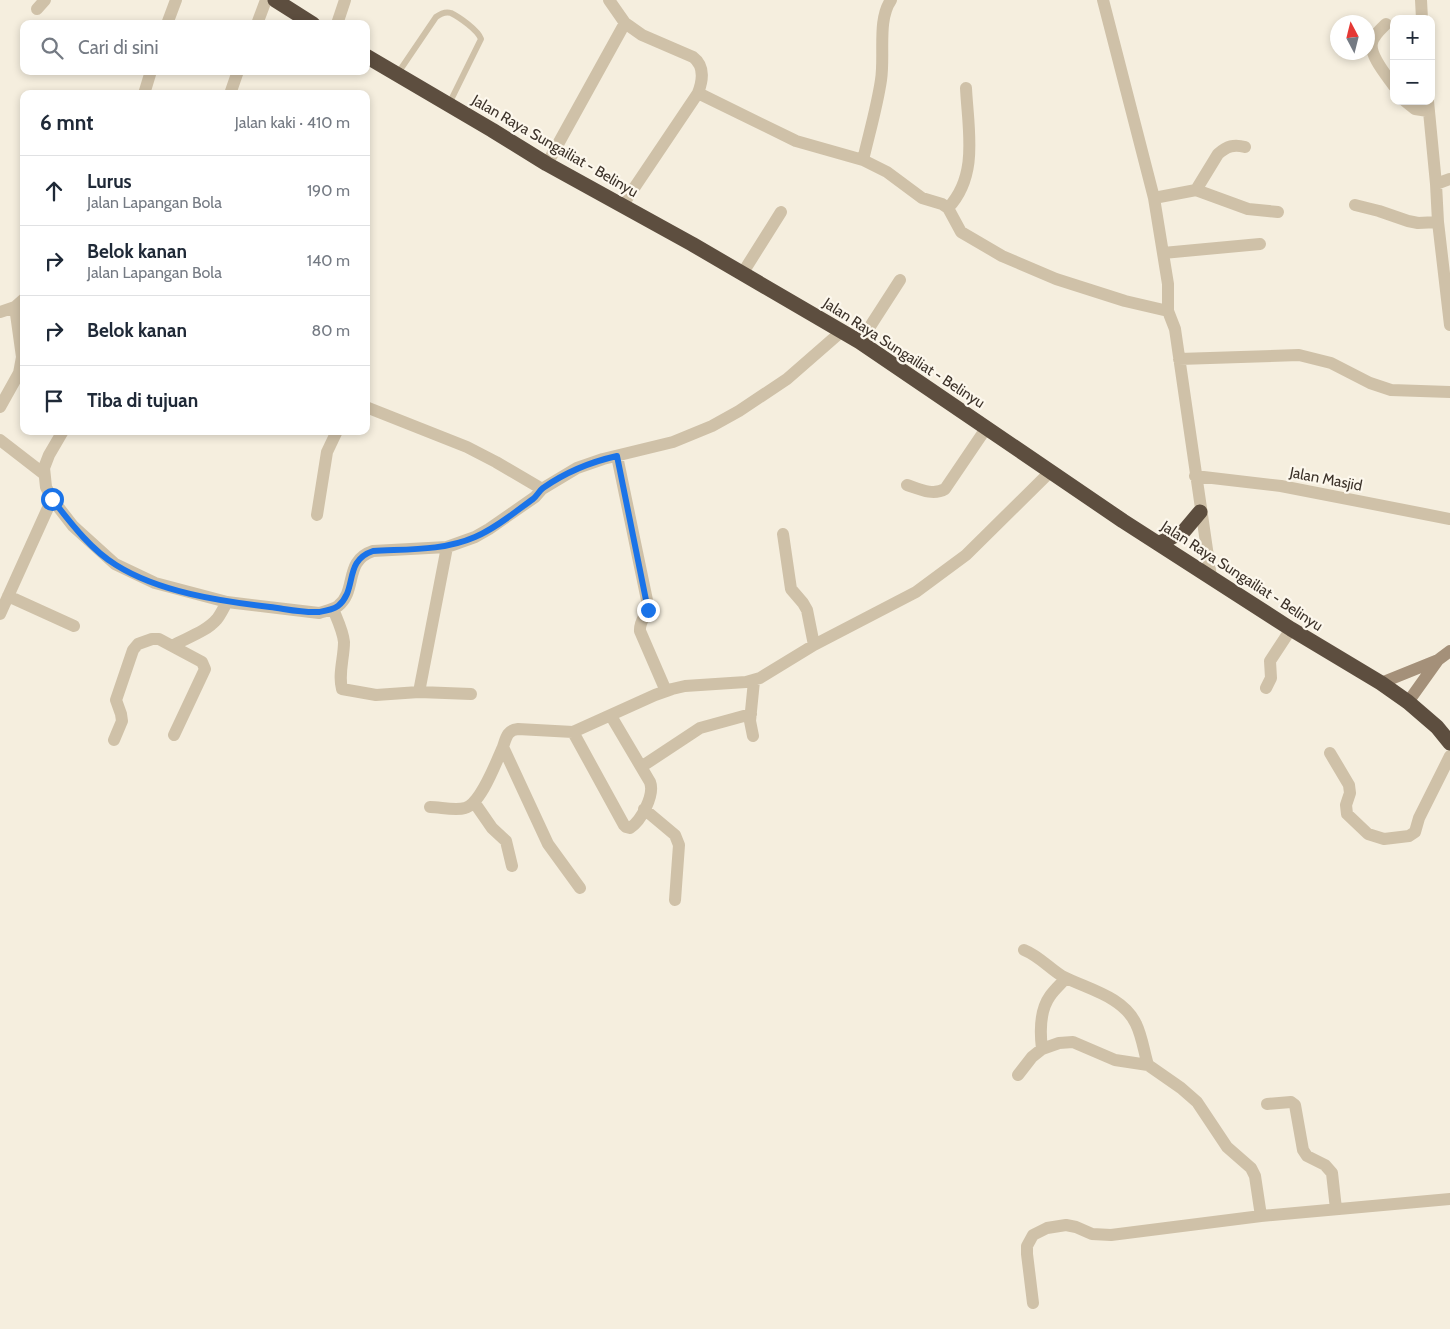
<!DOCTYPE html>
<html lang="id">
<meta charset="utf-8">
<style>
:root{--surface:#fff;--page:#f2f2f3;--text:#1f2937;--muted:#747a83;--line:#e0e1e3}
body{margin:0;font-family:Cabin,sans-serif;background:var(--page);color:var(--text)}
.controls{position:absolute;right:15px;top:15px;display:grid;overflow:hidden;border-radius:10px;box-shadow:0 2px 8px #0003}
.controls button{width:45px;height:45px;display:grid;place-items:center;padding:0;border:0;border-bottom:1px solid var(--line);background:var(--surface);color:var(--text);font:25px sans-serif}
.compass{position:absolute;left:1330px;top:15px;width:45px;height:45px;border-radius:50%;background:var(--surface);box-shadow:0 2px 8px #0003;rotate:353deg}
.stop{position:absolute;width:15px;height:15px;margin:-11px;border:4px solid #1a73e8;border-radius:50%;background:#fff}
.stop.end{background:#1a73e8;border-color:#fff;box-shadow:0 1px 5px #0008}
.list{margin:0;padding:0;list-style:none}
h2{display:flex;justify-content:space-between;align-items:center;height:65px;margin:0;padding:0 20px;font-size:21px}
h2 small{font-size:16px;font-weight:400;color:var(--muted)}
.list li{display:grid;grid-template-columns:32px 1fr auto;gap:15px;align-items:center;box-sizing:border-box;height:70px;padding:0 20px;border-top:1px solid var(--line)}
.list b{display:block;font-size:19px;white-space:nowrap}
.list p{margin:0;font-size:16px;white-space:nowrap;color:var(--muted)}
.list em{font-size:16px;font-style:normal;color:var(--muted)}
.icon{flex:none;width:28px;height:28px;fill:none;stroke:currentColor;stroke-width:2;stroke-linecap:round;stroke-linejoin:round}
.map{position:relative;flex:none;width:1450px;height:1329px;overflow:hidden}
.search{position:absolute;background:var(--surface);box-shadow:0 2px 8px #0003;left:20px;top:20px;width:350px;height:55px;display:flex;align-items:center;gap:12px;box-sizing:border-box;padding:0 18px;border-radius:10px;color:var(--muted);font-size:19px}
.panel{position:absolute;background:var(--surface);box-shadow:0 2px 8px #0003;left:20px;top:90px;width:350px;height:345px;border-radius:10px}
.map>svg:first-child{display:block}
.lines{fill:none;stroke-linecap:round;stroke-linejoin:round}
.lane{stroke:#cfc1a8;stroke-width:6}
.street{stroke:#cfc1a8;stroke-width:12}
.secondary{stroke:#a49079;stroke-width:12}
.highway{stroke:#5d4e3f;stroke-width:15}
.route{stroke:#1a73e8;stroke-width:6}
.labels{text-anchor:middle;dominant-baseline:central;stroke-width:4.5;stroke-linejoin:round;paint-order:stroke}
.street-label{font-size:15px;fill:#3c3229;stroke:#fcf7ec}
</style>
<div class="map">
<svg width="1450" height="1329" viewBox="0 0 1450 1329">
<rect width="100%" height="100%" fill="#f5eede"/>
<g class="lines">
<!-- lane -->
<path class="lane" d="M398 73 436 17C440 14 445 11 451 13 459 17 478 30 481 39L449 104"/>
<!-- street -->
<path class="street" d="M609 0 625 23 642 35 693 57C705 66 703 80 698 93L622 206
M1103 0 1154 198 1168 284V311L1175 329 1211 577
M1421 0 1422 19
M37 9 45 0
M167 24 176 0
M257 24 266 0
M337 24 345 0
M1386 24C1381 29 1373 36 1372 43 1369 55 1387 76 1394 86
M698 93 796 141 863 160 887 172 922 198 942 204 948 208 961 232 1002 256 1056 279 1125 301 1168 311
M144 94 151 71
M230 94 238 71
M1405 101 1415 109 1428 111
M1428 101 1436 184 1438 222 1450 325
M863 160C869 134 877 107 881 80 885 55 877 20 891 0
M547 164 625 23
M1436 184 1450 179
M1196 190 1218 154C1227 146 1234 144 1245 147
M1154 198 1196 190 1248 209 1278 212
M1355 205 1379 211 1408 221 1418 223 1438 222
M948 208C979 175 968 130 966 88
M1163 253 1260 244
M742 274 781 212
M0 312 15 307 24 299
M860 342 900 280
M1179 359 1299 355 1331 363 1370 383 1391 390 1450 392
M0 407 19 373 22 357 15 307
M366 407 467 447 496 462 542 489
M63 431 49 455 44 468 46 487 52 499 73 526 115 564 155 583 227 602 319 613C325 611 332 610 338 606 358 590 343 561 373 551L447 547 475 537 489 529 535 497 542 489 577 468 603 459 673 442 712 426 739 411 787 379 842 331
M0 440 44 474
M617 456 648 605C648 615 639 620 640 631L666 691
M1195 476 1281 486 1450 519
M907 485C919 489 933 496 945 489L987 427
M317 515 327 452 337 431
M783 534 791 589 803 603 807 610 814 645
M447 547 419 692 471 694
M8 596 74 626
M333 609C337 619 343 631 344 642 344 658 338 674 342 689L376 695 419 692
M0 614 52 499
M172 646 202 662 205 669 174 735
M1266 688 1271 678 1270 661 1291 629
M573 732 624 825 626 827 630 828C641 821 655 795 650 782L611 716
M753 736 750 721 754 681
M114 740 122 721 121 714 116 700 133 650 138 644 152 639H159L172 646C186 638 206 632 217 619 221 614 224 607 227 602
M1330 753 1349 785 1350 793 1346 805 1347 814 1368 834 1384 839 1409 836 1415 832 1419 818 1450 756
M641 767 700 728 751 714
M474 802 492 828 506 841 512 866
M430 807C440 807 455 811 465 808 481 804 496 762 503 747
M644 809 675 835 679 845 675 900
M580 888 548 844 503 747C506 738 507 730 518 729L573 732 655 695 672 689 685 686 746 682 760 678 814 645 916 592 966 555 1051 471
M1024 950C1039 956 1049 968 1062 976 1087 989 1123 996 1136 1024 1142 1036 1144 1052 1148 1065
M1042 1049C1040 1033 1040 1010 1050 996 1055 989 1061 984 1066 978
M1018 1075 1032 1057 1042 1049 1059 1043 1073 1042 1115 1060 1148 1065 1181 1088 1197 1102 1227 1147 1251 1168 1255 1176 1261 1216
M1267 1104 1291 1102 1295 1105 1303 1150 1307 1156 1325 1165 1332 1173 1336 1209
M1033 1303 1027 1254V1246L1033 1235 1047 1228 1066 1225 1076 1227 1092 1234 1111 1235 1261 1216 1450 1199"/>
<!-- secondary -->
<path class="secondary" d="M1381 683 1438 660
M1408 702 1438 660 1450 651"/>
<!-- highway -->
<path class="highway" d="M275 0 313 24
M366 56 492 130 547 164 692 244 860 342 1123 521 1291 629 1381 683 1408 702 1437 727 1450 743
M1160 543 1184 531 1200 512"/>
</g>
<g class="lines">
<!-- route -->
<path class="route" d="M52 499C70 522 90 549 116 565 159 592 219 601 270 607 286 609 302 613 319 612 325 611 332 610 338 606 358 590 343 561 373 551 407 549 443 551 475 537 496 528 515 512 533 499 537 496 539 491 543 488 566 472 590 462 617 456L648 610"/>
</g>
<g class="labels">
<!-- street labels -->
<g class="street-label">
<text transform="translate(555 146) rotate(30)">Jalan Raya Sungailiat - Belinyu</text>
<text transform="translate(904 353) rotate(33)">Jalan Raya Sungailiat - Belinyu</text>
<text transform="translate(1326 479) rotate(11)">Jalan Masjid</text>
<text transform="translate(1242 576) rotate(33)">Jalan Raya Sungailiat - Belinyu</text>
</g>
</g>
</svg>
<div class="controls">
<button>+</button>
<button>−</button>
</div>
<svg class="compass" viewBox="-18 -18 36 36"><path d="M0-13l5 13h-10z" fill="#e53935"/><path d="M0 13l5-13h-10z" fill="#747a83"/></svg>
<div class="stop" style="left:52px;top:499px"></div>
<div class="stop end" style="left:648px;top:610px"></div>
<div class="search"><svg class="icon" aria-label="search" viewBox="0 0 24 24"><circle cx="10" cy="10" r="6"/><path d="M15 15l6 6"/></svg>Cari di sini</div>
<section class="panel">
<h2>6 mnt<small>Jalan kaki · 410 m</small></h2>
<ul class="list">
<li><svg class="icon" aria-label="ahead" viewBox="0 0 24 24"><path d="M12 20V5M6 11l6-6 6 6"/></svg><div><b>Lurus</b><p>Jalan Lapangan Bola</p></div><em>190 m</em></li>
<li><svg class="icon" aria-label="right" viewBox="0 0 24 24"><path d="M7 20v-9h11M14 6l5 5-5 5"/></svg><div><b>Belok kanan</b><p>Jalan Lapangan Bola</p></div><em>140 m</em></li>
<li><svg class="icon" aria-label="right" viewBox="0 0 24 24"><path d="M7 20v-9h11M14 6l5 5-5 5"/></svg><div><b>Belok kanan</b></div><em>80 m</em></li>
<li><svg class="icon" aria-label="arrive" viewBox="0 0 24 24"><path d="M6 21V4h12l-3 4 3 4H6"/></svg><div><b>Tiba di tujuan</b></div></li>
</ul>
</section>
</div>
